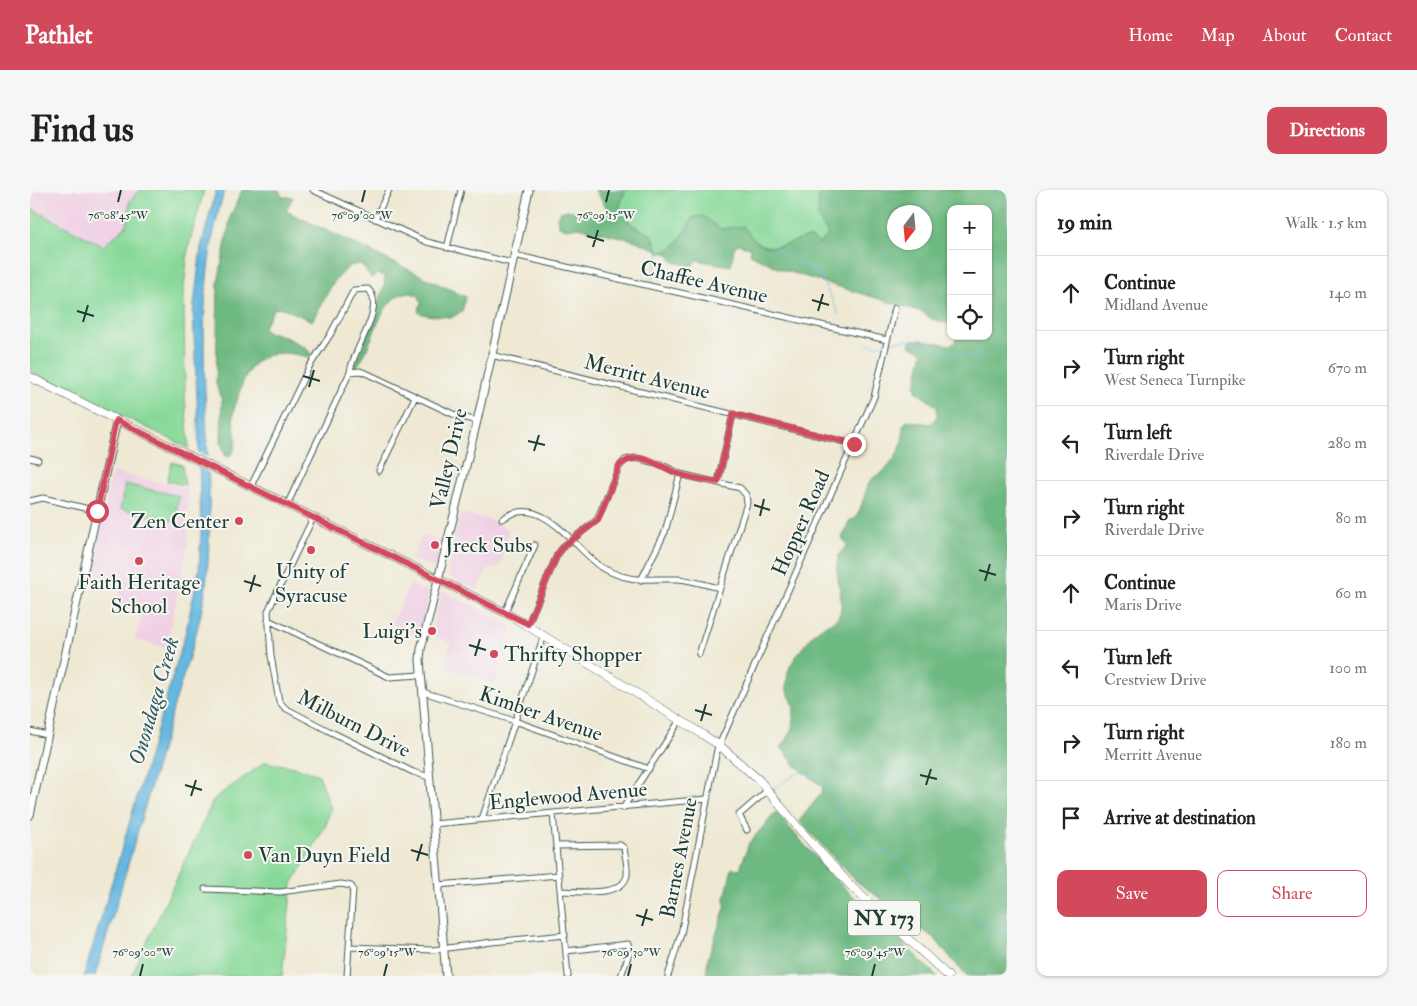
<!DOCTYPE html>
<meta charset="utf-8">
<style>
:root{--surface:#fff;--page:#f6f6f6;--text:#222;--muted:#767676;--line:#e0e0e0;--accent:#d1495b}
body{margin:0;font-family:"IM FELL Double Pica",serif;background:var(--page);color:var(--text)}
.controls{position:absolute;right:15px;top:15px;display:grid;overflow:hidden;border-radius:10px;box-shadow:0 1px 4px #0004}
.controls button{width:45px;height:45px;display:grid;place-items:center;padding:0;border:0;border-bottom:1px solid var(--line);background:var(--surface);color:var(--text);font:25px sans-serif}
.compass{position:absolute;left:857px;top:15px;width:45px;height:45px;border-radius:50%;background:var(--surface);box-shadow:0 1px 4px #0004;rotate:196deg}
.stop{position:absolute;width:15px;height:15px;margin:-11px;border:4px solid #d1495b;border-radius:50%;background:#fff}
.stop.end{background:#d1495b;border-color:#fff;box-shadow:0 1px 5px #0008}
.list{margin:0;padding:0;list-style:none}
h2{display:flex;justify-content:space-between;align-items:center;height:65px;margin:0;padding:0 20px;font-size:21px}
h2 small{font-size:16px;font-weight:400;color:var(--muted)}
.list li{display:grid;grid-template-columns:32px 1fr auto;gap:15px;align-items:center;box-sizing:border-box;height:75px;padding:0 20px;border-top:1px solid var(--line)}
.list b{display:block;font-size:19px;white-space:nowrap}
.list p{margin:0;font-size:16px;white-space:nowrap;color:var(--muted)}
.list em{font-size:16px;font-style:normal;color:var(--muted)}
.actions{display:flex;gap:10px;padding:15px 20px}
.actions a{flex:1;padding:11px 0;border:1px solid var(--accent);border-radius:10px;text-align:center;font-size:18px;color:var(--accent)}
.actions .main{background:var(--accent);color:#fff}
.icon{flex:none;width:28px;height:28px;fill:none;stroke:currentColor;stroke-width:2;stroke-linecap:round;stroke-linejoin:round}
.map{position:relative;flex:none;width:977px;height:786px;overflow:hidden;border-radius:10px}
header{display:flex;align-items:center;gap:30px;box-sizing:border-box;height:70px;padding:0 25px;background:var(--accent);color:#fff}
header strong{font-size:24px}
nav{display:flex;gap:28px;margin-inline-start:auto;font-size:18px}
.intro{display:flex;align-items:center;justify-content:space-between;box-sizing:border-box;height:120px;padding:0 30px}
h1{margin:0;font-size:35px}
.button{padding:12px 22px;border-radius:10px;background:var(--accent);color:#fff;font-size:18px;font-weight:700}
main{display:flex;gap:30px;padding:0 30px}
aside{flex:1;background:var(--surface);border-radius:10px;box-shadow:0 1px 4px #0004}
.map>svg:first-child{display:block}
.built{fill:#f0d0e4}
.green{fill:#88d999;stroke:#548b66;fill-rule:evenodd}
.forest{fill:#6eb981;stroke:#467b5a;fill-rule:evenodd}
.water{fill:#66b7e1;stroke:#427a8a}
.pier{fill:#efe9d4}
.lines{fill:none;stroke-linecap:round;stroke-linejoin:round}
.stream{stroke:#66b7e1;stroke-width:1}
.street-casing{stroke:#3e574c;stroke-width:7}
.secondary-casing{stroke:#3e574c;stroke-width:9}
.primary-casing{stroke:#3e574c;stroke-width:9}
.street{stroke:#fff;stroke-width:5}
.secondary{stroke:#fff;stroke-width:7}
.primary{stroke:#fff;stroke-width:8}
.route{stroke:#d1495b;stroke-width:6}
.ticks{fill:none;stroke:#1f3d34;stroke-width:2}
.poi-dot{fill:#d1495b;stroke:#f6f6f2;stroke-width:2}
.labels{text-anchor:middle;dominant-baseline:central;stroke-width:4;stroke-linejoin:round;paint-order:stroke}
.shield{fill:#f6f6f2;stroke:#60746d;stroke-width:1}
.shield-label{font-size:20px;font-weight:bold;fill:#1f3d34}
.street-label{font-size:21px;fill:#1f3d34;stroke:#f6f6f2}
.poi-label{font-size:21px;fill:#1f3d34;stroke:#f6f6f2;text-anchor:start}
.water-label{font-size:22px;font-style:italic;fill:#315c5f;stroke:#f6f6f2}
.ticks-label{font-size:12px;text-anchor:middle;fill:#1f3d34;stroke:#f6f6f2;stroke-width:4;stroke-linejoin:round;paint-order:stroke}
</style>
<header>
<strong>Pathlet</strong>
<nav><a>Home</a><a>Map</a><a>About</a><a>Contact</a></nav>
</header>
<div class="intro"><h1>Find us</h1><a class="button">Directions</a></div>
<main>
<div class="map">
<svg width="977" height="786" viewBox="0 0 977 786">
<rect width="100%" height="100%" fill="#f6f6f2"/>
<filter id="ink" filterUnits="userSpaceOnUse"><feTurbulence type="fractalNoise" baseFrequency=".02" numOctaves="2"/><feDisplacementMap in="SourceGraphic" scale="10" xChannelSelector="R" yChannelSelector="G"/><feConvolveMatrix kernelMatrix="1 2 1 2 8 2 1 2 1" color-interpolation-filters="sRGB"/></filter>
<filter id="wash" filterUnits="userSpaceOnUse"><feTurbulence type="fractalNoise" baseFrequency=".0096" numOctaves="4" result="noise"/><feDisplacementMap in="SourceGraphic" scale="20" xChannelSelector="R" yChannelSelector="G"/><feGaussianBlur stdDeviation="1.12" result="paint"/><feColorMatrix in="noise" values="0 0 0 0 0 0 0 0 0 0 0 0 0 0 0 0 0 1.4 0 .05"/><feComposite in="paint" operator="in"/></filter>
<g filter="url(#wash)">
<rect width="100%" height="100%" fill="#efe9d4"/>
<!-- built -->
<path class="built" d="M0 0H109L100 11 96 36 73 56 0 18Z
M82 282 157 298 158 356 136 458 105 450 112 421 87 415 92 395 59 387Z
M430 323 460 330 479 340 470 376 458 380 447 400 421 388 418 382Z
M392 346 413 350 408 374 404 378 382 369Z
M380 394 399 403 388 447 361 434Z
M413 401 482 437 465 494 415 477 421 453 399 444Z"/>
<!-- green -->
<path class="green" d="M109 0H174L158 59 154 98 155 206 159 258 0 181V18L73 56 96 36 100 11Z
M595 0H977L958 19H921V98L750 56C741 57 731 57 725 50L629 62 622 45 602 35 589 19ZM864 22H894V52H864Z
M142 272 152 275 155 295 137 291Z
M95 294 149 306 144 331 90 319Z
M235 572 265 577 289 585 301 618 296 635 262 694 252 786H101L184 609Z"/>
<!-- forest -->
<path class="forest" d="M212 0H249L252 7H263L256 21 436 107 432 121 421 128C410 124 399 128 388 122L391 113 389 106C350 86 342 170 324 178L354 97 355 86 348 84 341 88 331 74 319 76 303 93 282 131 253 118 244 119 233 138 236 142C244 141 278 156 281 164L279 167C242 158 222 163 210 201 208 209 203 219 203 227 204 241 211 256 199 267L195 265 191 252 192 211 186 194 188 93 201 25Z
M565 0H595L589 19 602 35 622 45 629 62C648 61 654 41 663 27L673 26 691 39 713 36C718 41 723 50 728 53 747 66 769 45 781 48 784 48 787 52 790 54L798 44 788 28 789 0H977V786H936L905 749 825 690 769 631 790 605 793 597 765 575 751 557C762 547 767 525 762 511 761 508 758 504 757 501 756 497 757 487 758 482 759 474 782 444 789 439 795 435 808 431 810 423 816 401 795 369 818 356L812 348 820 330 825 329C832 318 834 305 839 293 842 286 852 284 857 278 868 266 875 251 873 236L877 231 901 234 907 226V217L887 202 885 196 893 162 879 155 881 150H893L920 155 926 152 925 146H958V19H921V134L902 129 892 122 750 79 720 64 721 58 708 54 704 58 701 76 667 70 662 76 644 72 638 64 603 50 548 37 537 39 529 36 527 27 530 22 537 20 574 28 577 25 576 16ZM894 22V52H864V22Z
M746 622 801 685 907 786H676L678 768 696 715 694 713 702 678 710 679 719 653Z"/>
<!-- water -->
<path class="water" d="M186 0H195C154 124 188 258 177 386 173 433 154 480 141 526 116 613 91 700 65 786H54L156 441 169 380 171 343 168 231 163 123 171 57Z"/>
<!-- pier -->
<path class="pier" d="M166 261 181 269V284L167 276Z"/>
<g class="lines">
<!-- stream -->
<path class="stream" d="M744 57 790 85 809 124
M622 90 629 62
M859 152 876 150 954 171
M837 153 845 156 855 153
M743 598 770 582 791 589 805 609 807 621 838 661 857 663 882 680 886 696 917 717 932 714C946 737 954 736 977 743"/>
</g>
</g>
<g filter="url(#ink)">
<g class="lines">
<!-- street casing -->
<g class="street-casing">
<path id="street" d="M283 0 397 52 482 73
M345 29 359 0
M417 58 431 0
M484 65 857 150
M461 165 823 254
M320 182 330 181 338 184 425 225 447 231
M0 268 8 270
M349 281 385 207
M688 292 703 224
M221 296 279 177 300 145 324 100 338 99C357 117 322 160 320 182L257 315
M0 311 13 308 67 321
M283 328 238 421 241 466 249 511 255 518 299 541 383 582 399 587
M472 329C512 301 544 359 573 378 601 394 618 388 648 389 661 390 676 395 689 398
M611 390 635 342 650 284
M475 422 505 355
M238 430 359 487 391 485
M498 434 527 365 535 355 567 330 589 277 595 270 606 268 630 274 650 284 710 298 716 305 717 313 669 464
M393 502 485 531 619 579
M0 541 17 545
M593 618 650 530
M523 624 538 786
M452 629 514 445
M403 634 677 609
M717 640 709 625 738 600
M527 656 590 655 594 658C595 666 598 677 597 685 593 708 548 701 531 701
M408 695 529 685
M175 699 250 702 311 694 321 696 323 699 317 786
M319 757 403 760 462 752 535 745
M536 761 598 754 600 761 591 786
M638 786 651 744 687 560 844 207 865 118"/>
</g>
<!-- secondary casing -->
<g class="secondary-casing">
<path id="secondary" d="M0 625 87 230
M416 786 390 470 391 459 447 231 499 0"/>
</g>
<!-- primary casing -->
<g class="primary-casing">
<path id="primary" d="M0 187 480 425 661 537 689 555 730 591 771 641 822 697 918 786"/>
</g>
<!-- street -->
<use href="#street" class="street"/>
<!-- secondary -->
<use href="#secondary" class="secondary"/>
<!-- primary -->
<use href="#primary" class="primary"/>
</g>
</g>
<g class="lines" filter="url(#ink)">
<!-- route -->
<path class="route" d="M67 321 86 230 498 434 527 365 535 355 568 330 589 276C608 258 629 276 649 284 662 288 675 290 688 292L703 224 824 254"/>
</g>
<!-- ticks -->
<path class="ticks" d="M88 12 91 0M332 12 335 0M576 12 579 0M557 46 574 51M563 57 568 40M782 110 799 115M47 121 64 126M788 121 793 104M53 132 58 115M273 186 290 191M279 197 284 180M498 251 515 255M504 261 509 245M724 315 740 320M730 326 734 309M949 380 966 385M214 391 231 396M955 391 960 374M220 402 225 385M439 455 456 460M445 466 450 449M665 520 682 525M671 531 676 514M890 585 907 589M155 595 172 600M896 595 901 579M161 606 166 590M381 660 398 665M387 671 392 654M606 725 623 730M612 736 617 719M110 786 113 774M354 786 357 774M598 786 601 774M842 786 845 774"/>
<!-- markers -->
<g class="poi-dot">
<circle cx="209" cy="331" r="5"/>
<circle cx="405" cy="355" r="5"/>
<circle cx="281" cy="360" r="5"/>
<circle cx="109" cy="371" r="5"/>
<circle cx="402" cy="441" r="5"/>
<circle cx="464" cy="464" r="5"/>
<circle cx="218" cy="665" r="5"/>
</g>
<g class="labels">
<!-- shield labels -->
<rect class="shield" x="818" y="710.5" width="72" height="35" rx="4"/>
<g class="shield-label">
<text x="854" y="728">NY 173</text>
</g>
<!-- street labels -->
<g class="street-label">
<text transform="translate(674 92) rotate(13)">Chaffee Avenue</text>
<text transform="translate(617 187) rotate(14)">Merritt Avenue</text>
<text transform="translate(419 269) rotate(-77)">Valley Drive</text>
<text transform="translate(771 333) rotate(-66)">Hopper Road</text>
<text transform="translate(511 524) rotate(19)">Kimber Avenue</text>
<text transform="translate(324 534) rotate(27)">Milburn Drive</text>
<text transform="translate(538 606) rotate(-5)">Englewood Avenue</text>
<text transform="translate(649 668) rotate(-79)">Barnes Avenue</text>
</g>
<!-- poi labels -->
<g class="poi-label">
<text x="199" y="331" text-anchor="end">Zen Center</text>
<text x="415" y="355">Jreck Subs</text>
<text x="281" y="381" text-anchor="middle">Unity of<tspan x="281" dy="24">Syracuse</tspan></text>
<text x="109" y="392" text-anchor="middle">Faith Heritage<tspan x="109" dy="24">School</tspan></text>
<text x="392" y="441" text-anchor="end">Luigi's</text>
<text x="474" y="464">Thrifty Shopper</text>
<text x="228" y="665">Van Duyn Field</text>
</g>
<!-- water labels -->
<g class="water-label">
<text transform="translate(124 511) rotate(-74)">Onondaga Creek</text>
</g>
</g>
<g class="ticks-label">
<text x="88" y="29">76°08'45"W</text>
<text x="332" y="29">76°09'00"W</text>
<text x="576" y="29">76°09'15"W</text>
<text x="113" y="766">76°09'00"W</text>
<text x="357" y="766">76°09'15"W</text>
<text x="601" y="766">76°09'30"W</text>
<text x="845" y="766">76°09'45"W</text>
</g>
</svg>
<div class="controls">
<button>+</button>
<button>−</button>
<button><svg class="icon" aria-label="locate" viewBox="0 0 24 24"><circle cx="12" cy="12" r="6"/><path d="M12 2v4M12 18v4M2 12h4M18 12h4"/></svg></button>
</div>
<svg class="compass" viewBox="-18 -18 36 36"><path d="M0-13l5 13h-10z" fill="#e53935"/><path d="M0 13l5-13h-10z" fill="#767676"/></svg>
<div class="stop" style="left:67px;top:321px"></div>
<div class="stop end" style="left:824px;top:254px"></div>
</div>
<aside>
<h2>19 min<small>Walk · 1.5 km</small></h2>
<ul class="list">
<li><svg class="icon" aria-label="ahead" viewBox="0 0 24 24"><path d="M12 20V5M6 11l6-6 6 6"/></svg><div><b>Continue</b><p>Midland Avenue</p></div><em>140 m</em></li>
<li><svg class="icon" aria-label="right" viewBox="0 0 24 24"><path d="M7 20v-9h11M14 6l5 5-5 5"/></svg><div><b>Turn right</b><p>West Seneca Turnpike</p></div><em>670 m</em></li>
<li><svg class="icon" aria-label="left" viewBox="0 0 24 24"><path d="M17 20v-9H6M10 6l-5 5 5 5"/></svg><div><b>Turn left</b><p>Riverdale Drive</p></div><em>280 m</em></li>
<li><svg class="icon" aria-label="right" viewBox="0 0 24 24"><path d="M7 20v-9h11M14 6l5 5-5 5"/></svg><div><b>Turn right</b><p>Riverdale Drive</p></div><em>80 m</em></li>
<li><svg class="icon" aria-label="ahead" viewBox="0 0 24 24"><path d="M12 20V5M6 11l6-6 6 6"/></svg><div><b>Continue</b><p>Maris Drive</p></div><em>60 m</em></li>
<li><svg class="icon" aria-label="left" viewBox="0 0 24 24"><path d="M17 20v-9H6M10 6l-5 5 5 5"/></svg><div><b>Turn left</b><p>Crestview Drive</p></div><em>100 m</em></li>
<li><svg class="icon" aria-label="right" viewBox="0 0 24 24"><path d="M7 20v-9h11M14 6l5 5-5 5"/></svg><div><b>Turn right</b><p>Merritt Avenue</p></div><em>180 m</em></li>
<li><svg class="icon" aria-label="arrive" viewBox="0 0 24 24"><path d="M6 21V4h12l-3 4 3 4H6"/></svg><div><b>Arrive at destination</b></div></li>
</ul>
<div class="actions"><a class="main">Save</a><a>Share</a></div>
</aside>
</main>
